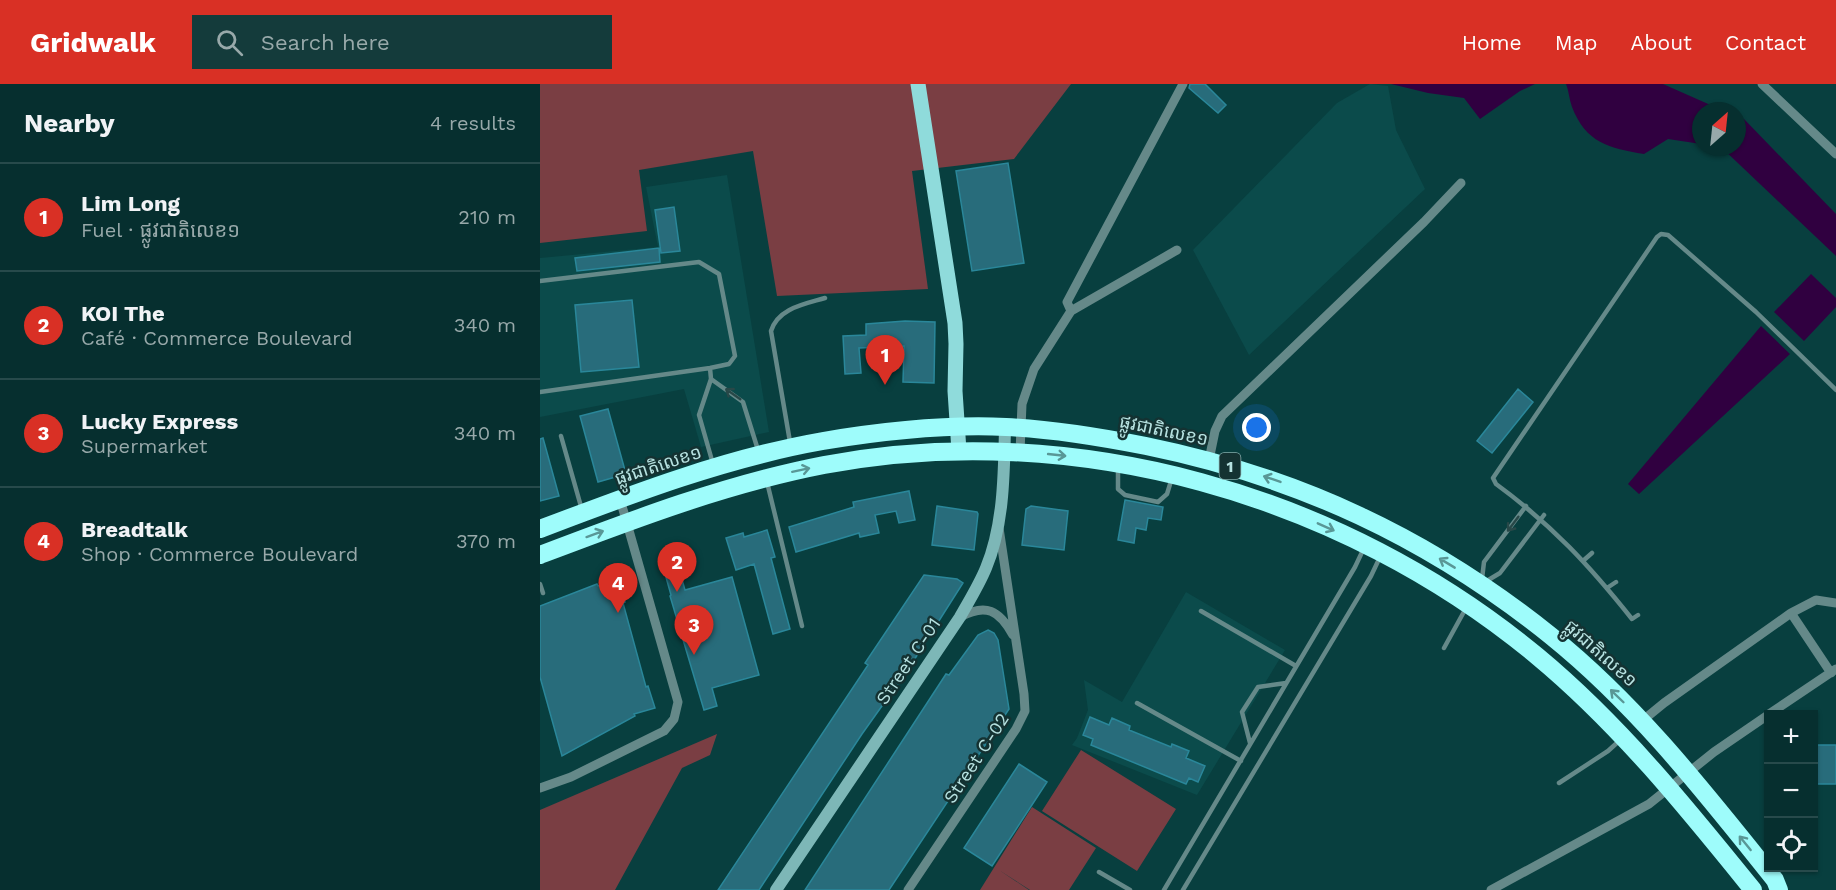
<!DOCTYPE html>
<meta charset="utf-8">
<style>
:root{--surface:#062f2f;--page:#143b3b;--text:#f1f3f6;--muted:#98a9aa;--line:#274a4b;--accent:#d93025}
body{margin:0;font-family:"Work Sans","Noto Sans Khmer",sans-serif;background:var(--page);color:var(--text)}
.controls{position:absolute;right:18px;bottom:18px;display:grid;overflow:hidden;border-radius:0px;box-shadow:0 2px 4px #0004}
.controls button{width:54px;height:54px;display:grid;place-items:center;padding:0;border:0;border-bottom:2px solid var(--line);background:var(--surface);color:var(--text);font:30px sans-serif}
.compass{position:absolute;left:1152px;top:18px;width:54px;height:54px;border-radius:50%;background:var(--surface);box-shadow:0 2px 4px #0004;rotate:27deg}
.you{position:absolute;left:717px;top:344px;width:21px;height:21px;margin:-15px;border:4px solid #fff;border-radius:50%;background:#1a73e8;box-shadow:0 0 0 9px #1a73e833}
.badge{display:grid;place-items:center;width:39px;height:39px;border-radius:50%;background:var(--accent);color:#fff;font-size:20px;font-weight:700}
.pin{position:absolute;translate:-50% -50px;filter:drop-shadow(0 2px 3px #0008)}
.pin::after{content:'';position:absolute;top:32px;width:21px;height:18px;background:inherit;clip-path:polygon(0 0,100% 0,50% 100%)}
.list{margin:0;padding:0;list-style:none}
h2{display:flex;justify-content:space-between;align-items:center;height:78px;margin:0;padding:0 24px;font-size:26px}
h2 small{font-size:20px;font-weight:400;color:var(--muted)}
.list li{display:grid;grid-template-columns:39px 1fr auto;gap:18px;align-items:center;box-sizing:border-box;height:108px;padding:0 24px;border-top:2px solid var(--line)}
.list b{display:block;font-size:22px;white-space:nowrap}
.list p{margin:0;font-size:20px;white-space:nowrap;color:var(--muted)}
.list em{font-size:20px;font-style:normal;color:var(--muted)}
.icon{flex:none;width:33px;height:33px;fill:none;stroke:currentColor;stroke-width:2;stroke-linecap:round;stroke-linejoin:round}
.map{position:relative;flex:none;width:1296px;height:806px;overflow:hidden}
header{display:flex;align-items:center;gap:36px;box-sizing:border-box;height:84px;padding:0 30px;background:var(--accent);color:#fff}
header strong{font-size:28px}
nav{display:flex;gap:33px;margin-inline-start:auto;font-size:21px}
.search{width:420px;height:54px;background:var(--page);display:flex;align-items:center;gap:15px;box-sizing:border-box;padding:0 21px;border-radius:0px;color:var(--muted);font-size:22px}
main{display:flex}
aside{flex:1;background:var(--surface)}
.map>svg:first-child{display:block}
.built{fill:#0b4b4b}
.green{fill:#7a3e43}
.water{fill:#300040}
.building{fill:#286c7b;stroke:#2a879a;stroke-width:1.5}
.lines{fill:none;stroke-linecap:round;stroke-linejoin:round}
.lane{stroke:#658989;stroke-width:4.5}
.street{stroke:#658989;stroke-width:9}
.secondary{stroke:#7db7b7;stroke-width:12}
.primary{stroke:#8fdbdb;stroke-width:15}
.highway{stroke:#9efcfb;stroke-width:18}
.oneway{stroke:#284848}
.oneway2{stroke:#599796}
.labels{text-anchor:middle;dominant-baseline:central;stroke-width:5;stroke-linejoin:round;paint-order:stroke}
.shield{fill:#143232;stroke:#86adac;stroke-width:1.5}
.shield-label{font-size:16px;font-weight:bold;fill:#b7e2e1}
.street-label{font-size:18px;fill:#b7e2e1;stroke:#143232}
</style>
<header>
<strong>Gridwalk</strong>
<div class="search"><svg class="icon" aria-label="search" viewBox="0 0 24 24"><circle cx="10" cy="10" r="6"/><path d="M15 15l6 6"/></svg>Search here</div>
<nav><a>Home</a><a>Map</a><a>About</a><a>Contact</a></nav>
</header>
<main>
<aside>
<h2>Nearby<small>4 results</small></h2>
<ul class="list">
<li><span class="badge">1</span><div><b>Lim Long</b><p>Fuel · ផ្លូវជាតិលេខ១</p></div><em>210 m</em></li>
<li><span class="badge">2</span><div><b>KOI The</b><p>Café · Commerce Boulevard</p></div><em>340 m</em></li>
<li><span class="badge">3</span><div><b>Lucky Express</b><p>Supermarket</p></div><em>340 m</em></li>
<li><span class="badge">4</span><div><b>Breadtalk</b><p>Shop · Commerce Boulevard</p></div><em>370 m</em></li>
</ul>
</aside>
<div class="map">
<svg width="1296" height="806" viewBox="0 0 1296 806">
<rect width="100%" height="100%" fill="#083f3f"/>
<!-- built -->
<path class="built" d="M830 0 848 2 856 46 885 105 709 271 653 166 797 19Z
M187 91 229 348 161 363 144 305 0 333V174L118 163 106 103Z
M646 508 745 566 657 711 532 661 537 654 548 626 544 596 582 618Z"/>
<!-- green -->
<path class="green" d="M0 0H531L474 75 372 87 388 205 237 212 213 67 99 86 107 147 0 159Z
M177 650 170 671 142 684 75 806H0V726Z
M541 666 636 725 597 787 502 727Z
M492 723 556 764 529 806H490L459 786 489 806H440Z"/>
<!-- water -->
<path class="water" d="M851 0H995L980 7 940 35 924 14 888 9Z
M1026 0H1123L1184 27H1161V60L1128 55 1104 70C1069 64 1046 59 1032 23 1029 15 1029 7 1026 0Z
M1197 33 1204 35 1296 130V172L1181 63H1197Z
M1271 190 1296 214V223L1264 257 1234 228Z
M1221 242 1250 270 1099 410 1088 400Z"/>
<!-- building -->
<path class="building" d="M650 0H665L686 21 678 29 649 4Z
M468 79 484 179 432 187 416 87Z
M134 123 140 167 121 169 115 126Z
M119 164 120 178 37 187 35 174Z
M92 216 99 283 41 288 35 221Z
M365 237 395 238 394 299 363 298 364 262 319 264 321 289 305 290 303 252 326 251V240Z
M978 305 993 318 952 369 937 357Z
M68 325 86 390 58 398 40 332Z
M3 354 19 412 0 417V355Z
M369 407 375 436 359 439 356 427 335 431 339 449 320 453 319 449 256 468 249 443 314 423 313 418Z
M585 416 623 423 621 436 608 434 606 446 596 444 594 459 578 456Z
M397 422 437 428 438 430 434 466 392 461Z
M491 422 528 427 524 466 482 461 486 425Z
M227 446 235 473 231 474 250 545 233 550 214 480 196 486 186 454 203 449 204 453Z
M136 475 145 506 192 493 219 591 172 604 177 622 164 626 130 512 131 511 122 479Z
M384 491 417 495 423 499 369 584 322 650 219 806H178L328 581 325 579Z
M80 497 85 518 83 519 106 603 108 602 115 624 94 630 95 632 22 672 0 593V522L57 500 58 502Z
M448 546 454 549 458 556 469 625 349 806H265L406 590 409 591 438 551Z
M550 633 569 641 572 634 590 642 589 646 631 663 632 660 649 667 646 674 665 682 658 698 649 694 646 700 551 661 553 655 543 651Z
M1274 661H1296V700H1274Z
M479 680 507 698 452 782 424 764Z"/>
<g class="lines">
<!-- lane -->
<path class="lane" d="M0 197 159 178 179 190 195 272 189 280 170 284 0 308
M170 284 171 295 159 331 173 380
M171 295 203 318 218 366
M21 352 42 426
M250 358 231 247C238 224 265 220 285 214
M578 383V405L585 411 618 418 627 410 631 397
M227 398 262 542
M1044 476 1052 469
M942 495 944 478 986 422
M945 498 960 489 1004 431
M0 500 3 509
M1067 504 1076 498
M661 527 756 582
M1098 531 1092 535C1049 481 1012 441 956 400L953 394 1117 153 1121 150 1128 151 1216 228 1296 306
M904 564 926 524
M597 619 701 677
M710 659 702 628 718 603 746 599
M1019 699 1068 667 1079 657
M559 788 590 806
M624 806 815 483 823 466
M643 806 831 492 840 473"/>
<!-- street -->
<path class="street" d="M1222 0 1296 70
M531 227 527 218 643 0
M480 368 482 320 494 285 531 227 637 166
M669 376 675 347 682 332 884 138 921 99
M1251 529 1291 589
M420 533C446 519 459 526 473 551
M1229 630 1296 585
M1102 637 1124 619 1251 529 1276 516 1296 519
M0 704 31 693 124 647 134 635 138 618 80 415
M368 806 476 645 485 627 484 610 459 444
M951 806 1109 720 1174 668 1228 631"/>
<!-- secondary -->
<path class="secondary" d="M236 806 420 533C429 517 439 501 446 484 464 441 464 389 465 343"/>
<!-- primary -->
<path class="primary" d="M378 0 415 239 416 260 415 307 419 367"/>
<!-- highway -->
<path class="highway" d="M0 445C92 410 186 374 283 357 343 347 405 340 466 343 513 345 560 353 606 362 758 393 889 454 1011 552 1098 622 1166 710 1235 796L1239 806
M0 471C92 436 186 400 284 381 534 334 802 410 997 572 1079 640 1146 723 1213 806"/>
</g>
<!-- one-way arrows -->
<defs><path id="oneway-shaft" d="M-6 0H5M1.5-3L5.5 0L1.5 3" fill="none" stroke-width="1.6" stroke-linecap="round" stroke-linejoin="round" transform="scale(1.5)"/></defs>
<g class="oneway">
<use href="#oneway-shaft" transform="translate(193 310) rotate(-145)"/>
<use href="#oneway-shaft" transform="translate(973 440) rotate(127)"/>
</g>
<g class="oneway2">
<use href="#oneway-shaft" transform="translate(517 371) rotate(6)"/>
<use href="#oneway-shaft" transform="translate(261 386) rotate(-12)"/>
<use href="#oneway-shaft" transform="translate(732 395) rotate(-161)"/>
<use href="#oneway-shaft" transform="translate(786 443) rotate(24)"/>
<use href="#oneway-shaft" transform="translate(55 450) rotate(-20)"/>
<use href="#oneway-shaft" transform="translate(907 479) rotate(-149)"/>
<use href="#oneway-shaft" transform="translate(1077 612) rotate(-136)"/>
<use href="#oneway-shaft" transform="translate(1205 759) rotate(-129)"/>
</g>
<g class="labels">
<!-- shield labels -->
<rect class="shield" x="679.5" y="369" width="21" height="26" rx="4.5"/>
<g class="shield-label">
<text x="690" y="382">1</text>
</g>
<!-- street labels -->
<g class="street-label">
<text transform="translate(624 346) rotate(12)">ផ្លូវជាតិលេខ១</text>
<text transform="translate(118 381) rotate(-18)">ផ្លូវជាតិលេខ១</text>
<text transform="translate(1061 569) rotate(42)">ផ្លូវជាតិលេខ១</text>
<text transform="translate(368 577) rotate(-56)">Street C-01</text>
<text transform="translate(436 674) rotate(-57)">Street C-02</text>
</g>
</g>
</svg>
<div class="controls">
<button>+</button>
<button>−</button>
<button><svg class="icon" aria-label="locate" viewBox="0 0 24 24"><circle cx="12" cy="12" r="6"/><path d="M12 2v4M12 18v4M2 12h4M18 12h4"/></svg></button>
</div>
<svg class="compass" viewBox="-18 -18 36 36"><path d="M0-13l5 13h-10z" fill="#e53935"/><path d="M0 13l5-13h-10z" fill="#98a9aa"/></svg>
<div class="you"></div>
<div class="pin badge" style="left:345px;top:301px">1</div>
<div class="pin badge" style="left:137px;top:508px">2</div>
<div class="pin badge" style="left:154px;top:571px">3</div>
<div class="pin badge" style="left:78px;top:529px">4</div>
</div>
</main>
